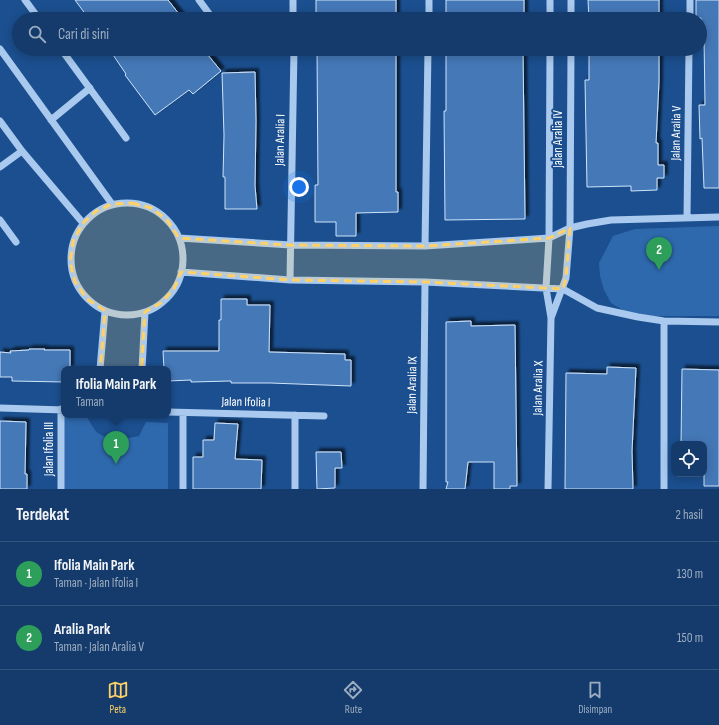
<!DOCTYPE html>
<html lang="id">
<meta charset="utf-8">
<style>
:root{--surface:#143b6b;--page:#1d4271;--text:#f1f3f6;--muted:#9dadc1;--line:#33557e;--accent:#ffd166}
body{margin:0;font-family:"Sofia Sans Condensed",sans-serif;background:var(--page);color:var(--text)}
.controls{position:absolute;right:12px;bottom:12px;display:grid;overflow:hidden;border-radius:8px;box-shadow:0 2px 10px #0003}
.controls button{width:36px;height:36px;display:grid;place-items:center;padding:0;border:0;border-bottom:1px solid var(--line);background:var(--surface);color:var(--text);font:20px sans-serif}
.you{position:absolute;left:299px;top:187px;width:14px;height:14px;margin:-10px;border:3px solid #fff;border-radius:50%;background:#1a73e8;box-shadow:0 0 0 6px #1a73e833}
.badge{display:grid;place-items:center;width:26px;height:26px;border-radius:50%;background:var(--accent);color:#fff;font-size:13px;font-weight:700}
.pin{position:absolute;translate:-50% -33px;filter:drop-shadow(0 1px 2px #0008)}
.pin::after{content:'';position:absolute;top:21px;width:14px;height:12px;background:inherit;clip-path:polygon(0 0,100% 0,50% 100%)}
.popup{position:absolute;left:61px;top:366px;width:110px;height:52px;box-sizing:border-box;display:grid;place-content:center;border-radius:8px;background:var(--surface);filter:drop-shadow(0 1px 3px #0005);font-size:13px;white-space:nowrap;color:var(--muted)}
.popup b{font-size:15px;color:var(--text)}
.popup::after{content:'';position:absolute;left:50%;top:100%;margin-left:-8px;border:8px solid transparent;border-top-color:var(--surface)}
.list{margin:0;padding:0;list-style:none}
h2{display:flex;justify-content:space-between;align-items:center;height:52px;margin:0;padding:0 16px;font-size:17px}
h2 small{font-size:13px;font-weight:400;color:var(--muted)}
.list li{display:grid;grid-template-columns:26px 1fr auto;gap:12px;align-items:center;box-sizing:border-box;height:64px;padding:0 16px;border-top:1px solid var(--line)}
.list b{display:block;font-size:15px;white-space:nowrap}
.list p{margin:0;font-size:13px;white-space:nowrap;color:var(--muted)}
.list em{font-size:13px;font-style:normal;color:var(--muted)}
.icon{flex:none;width:22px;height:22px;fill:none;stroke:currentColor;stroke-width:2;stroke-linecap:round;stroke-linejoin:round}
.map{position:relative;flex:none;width:719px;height:489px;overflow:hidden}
.search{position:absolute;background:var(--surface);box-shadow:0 2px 10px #0003;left:12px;right:12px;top:12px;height:44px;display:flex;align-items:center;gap:10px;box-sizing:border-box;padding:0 14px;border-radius:22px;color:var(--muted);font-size:15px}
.sheet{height:180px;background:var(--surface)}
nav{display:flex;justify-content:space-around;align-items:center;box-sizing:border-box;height:56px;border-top:1px solid var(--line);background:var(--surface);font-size:11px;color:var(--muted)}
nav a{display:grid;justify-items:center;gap:2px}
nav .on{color:var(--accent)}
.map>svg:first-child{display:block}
.green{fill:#2e69ad}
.building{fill:#4478b7;stroke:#cfe3fa;filter:url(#shadow)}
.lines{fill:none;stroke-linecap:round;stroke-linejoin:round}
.minor{stroke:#a9c9ee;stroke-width:7}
.marked{fill:#ffd166;fill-opacity:0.2;stroke:#ffd166;stroke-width:3;stroke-dasharray:8 5;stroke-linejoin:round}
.labels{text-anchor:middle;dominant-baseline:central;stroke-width:3.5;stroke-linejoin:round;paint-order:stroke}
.street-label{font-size:13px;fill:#fff;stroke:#1b4f8f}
</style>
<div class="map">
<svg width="719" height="489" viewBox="0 0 719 489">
<defs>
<filter id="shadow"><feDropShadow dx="3.5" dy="-3.5" stdDeviation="1" flood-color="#0009"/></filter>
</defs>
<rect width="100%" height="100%" fill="#1b4f8f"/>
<!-- green -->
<path class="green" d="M719 226V316H645L628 313 611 303 604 290 600 276 599 263 613 236 635 229Z
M64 417H87C90 422 94 430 98 433 110 442 126 439 139 436L146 422 168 423V489H64Z"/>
<!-- building -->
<path class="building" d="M75 0H168L183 19H89Z
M316 0H396V19H316Z
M446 0H524V19H446Z
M588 0H659V19H589Z
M696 0H719V188H704L702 138 700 139 699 105H705L704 37H701V18H696Z
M109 49H128L131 54 139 49H203L221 71 193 94 189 90 155 115 125 75 126 74Z
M317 49H396V192H398V212L356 213V236H336V222H315V185H318Z
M446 49H485V51H523L525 219 445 220 444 111H446Z
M589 49H659V81L656 143H658V165H664V178H657V190L631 191V186L587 187 585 80H589Z
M255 72 256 121 255 186 257 209H225V177H223L224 135 222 73Z
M221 299H247V305H270L269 352 345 354V360H351V386L270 383H231V381L191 382V380L168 381V369H164L163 351H219V320H221Z
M471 321V326L515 325 517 486H510V489H494V462H468L465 489H446L448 482H446V322Z
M29 349H45L44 350H70V369H64V382L12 381V377H0V352L11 353 10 351 29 350Z
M607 367 636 368 632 451 633 489H565L566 373 607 374Z
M682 369 719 370V486H704V444H681Z
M0 421 26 422 25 474H27V489H0Z
M215 423 238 424 235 459 262 460 261 489H193V457H203V440H214Z
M316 452H341L342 468H335V488L317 489Z"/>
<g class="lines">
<!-- minor -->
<path class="minor" d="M25 0 39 19
M199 0 213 19
M293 0V19
M429 19V0
M550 19V0
M571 19V0
M690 19V0
M0 49 112 204
M61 49 126 138
M51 120 90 88
M0 121 22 151 83 223
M0 167 22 151
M71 259a56 56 0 1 1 112 0a56 56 0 1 1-112 0Z
M687 218 689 49
M0 220 16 242
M179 238 291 245 425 246 549 238 570 228 587 224 611 220 719 217
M425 246 428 49
M181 272 290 280 425 282 563 289 597 308 638 317 664 321 719 322
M290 280 294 49
M551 318 566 278 570 228 571 49
M664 321V489
M100 369 105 311
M142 369 145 312
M0 408 64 410
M61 409V489
M168 412 324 416
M295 415V489
M183 489V413
M423 489 425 282
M548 489 551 318 546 288 549 238 550 49"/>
</g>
<!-- marked area -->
<path class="marked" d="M132 203 152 208 168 221 179 238 291 245 425 246 549 238 570 228 566 278 563 289 425 282 290 280 181 272 174 289 161 303 145 312 139 411 97 410 105 311 87 299 75 282 70 262 73 241 83 223 96 211 112 204Z"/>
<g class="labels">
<!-- street labels -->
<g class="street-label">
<text transform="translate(676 133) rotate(-89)">Jalan Aralia V</text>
<text transform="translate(558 139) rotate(-90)">Jalan Aralia IV</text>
<text transform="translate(280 140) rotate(-89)">Jalan Aralia I</text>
<text transform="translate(412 385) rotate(-89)">Jalan Aralia IX</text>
<text transform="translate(538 388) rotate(-89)">Jalan Aralia X</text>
<text transform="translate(246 402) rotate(1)">Jalan Ifolia I</text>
<text transform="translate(49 449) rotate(-90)">Jalan Ifolia III</text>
</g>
</g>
</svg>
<div class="controls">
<button><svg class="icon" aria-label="locate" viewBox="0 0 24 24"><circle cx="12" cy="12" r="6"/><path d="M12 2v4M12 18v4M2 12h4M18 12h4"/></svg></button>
</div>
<div class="you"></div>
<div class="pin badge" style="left:116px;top:464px;background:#2e9e5b">1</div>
<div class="popup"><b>Ifolia Main Park</b>Taman</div>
<div class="pin badge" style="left:659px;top:270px;background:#2e9e5b">2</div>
<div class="search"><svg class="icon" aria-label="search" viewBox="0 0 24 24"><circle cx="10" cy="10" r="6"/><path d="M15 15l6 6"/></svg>Cari di sini</div>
</div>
<section class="sheet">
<h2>Terdekat<small>2 hasil</small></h2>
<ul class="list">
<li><span class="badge" style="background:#2e9e5b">1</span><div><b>Ifolia Main Park</b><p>Taman · Jalan Ifolia I</p></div><em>130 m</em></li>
<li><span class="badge" style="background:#2e9e5b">2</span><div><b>Aralia Park</b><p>Taman · Jalan Aralia V</p></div><em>150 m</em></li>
</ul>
</section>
<nav>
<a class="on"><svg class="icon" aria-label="map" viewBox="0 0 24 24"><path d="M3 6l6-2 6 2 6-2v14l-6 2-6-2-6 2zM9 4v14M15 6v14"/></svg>Peta</a>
<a><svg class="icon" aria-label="directions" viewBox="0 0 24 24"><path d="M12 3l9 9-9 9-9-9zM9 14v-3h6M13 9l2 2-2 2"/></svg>Rute</a>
<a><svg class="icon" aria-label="saved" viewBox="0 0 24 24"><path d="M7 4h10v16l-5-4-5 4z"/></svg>Disimpan</a>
</nav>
